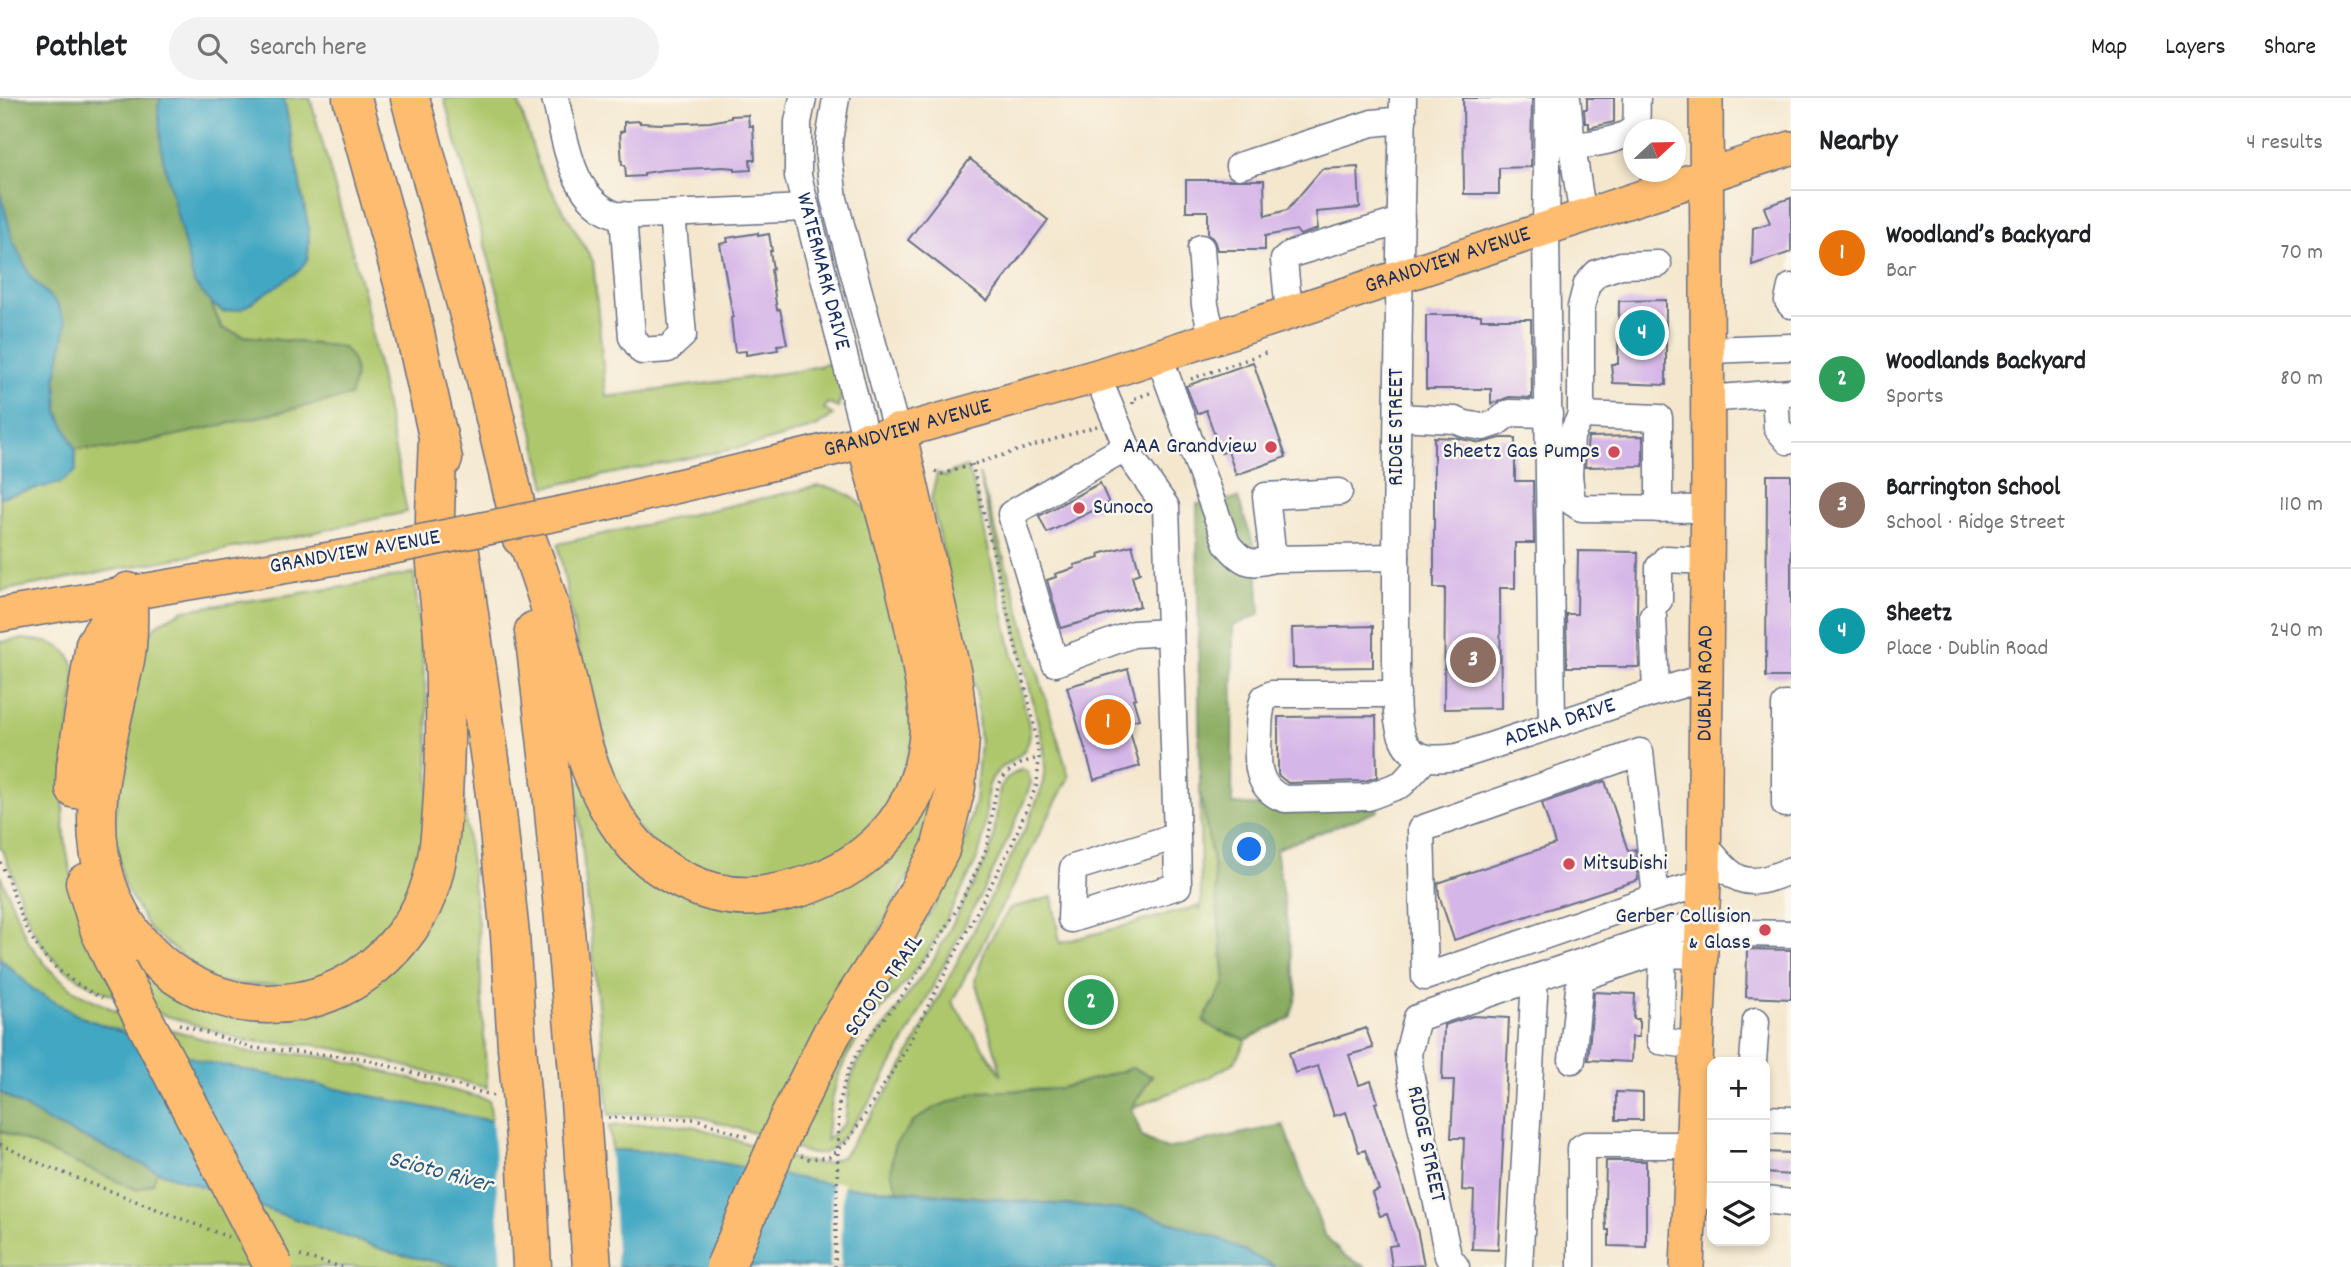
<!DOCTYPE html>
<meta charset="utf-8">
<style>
:root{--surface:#fff;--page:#f2f2f2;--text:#202124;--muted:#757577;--line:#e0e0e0;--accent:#0f766e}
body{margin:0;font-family:Dekko,sans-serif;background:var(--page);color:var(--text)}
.controls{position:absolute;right:21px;bottom:21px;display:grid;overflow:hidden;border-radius:14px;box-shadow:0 4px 10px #0003}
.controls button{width:63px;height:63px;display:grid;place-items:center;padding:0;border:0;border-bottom:2px solid var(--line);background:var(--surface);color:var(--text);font:35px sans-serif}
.compass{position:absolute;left:1623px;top:21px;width:63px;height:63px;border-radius:50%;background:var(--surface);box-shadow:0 4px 10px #0003;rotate:68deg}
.you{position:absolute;left:1250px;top:752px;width:24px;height:24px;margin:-18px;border:5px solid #fff;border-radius:50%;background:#1a73e8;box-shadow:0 0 0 10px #1a73e833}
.badge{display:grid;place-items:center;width:46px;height:46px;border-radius:50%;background:var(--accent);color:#fff;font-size:23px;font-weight:700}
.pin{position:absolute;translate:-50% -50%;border:4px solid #fff;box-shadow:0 2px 7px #0006}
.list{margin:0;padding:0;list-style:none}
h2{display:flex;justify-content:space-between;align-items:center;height:91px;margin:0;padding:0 28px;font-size:30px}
h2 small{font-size:23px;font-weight:400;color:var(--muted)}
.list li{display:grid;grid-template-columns:46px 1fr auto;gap:21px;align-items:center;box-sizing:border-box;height:126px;padding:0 28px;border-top:2px solid var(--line)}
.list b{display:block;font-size:26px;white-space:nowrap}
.list p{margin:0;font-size:23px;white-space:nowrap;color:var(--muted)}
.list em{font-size:23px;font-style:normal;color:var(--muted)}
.icon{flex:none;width:38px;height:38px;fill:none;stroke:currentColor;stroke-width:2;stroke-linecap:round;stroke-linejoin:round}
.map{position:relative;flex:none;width:1791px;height:1169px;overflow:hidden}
header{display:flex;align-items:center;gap:42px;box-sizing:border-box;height:98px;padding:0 35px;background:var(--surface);border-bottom:2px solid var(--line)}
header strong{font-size:33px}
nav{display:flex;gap:38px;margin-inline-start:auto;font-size:24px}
.search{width:490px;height:63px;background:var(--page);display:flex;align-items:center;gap:18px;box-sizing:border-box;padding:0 24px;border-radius:38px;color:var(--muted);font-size:26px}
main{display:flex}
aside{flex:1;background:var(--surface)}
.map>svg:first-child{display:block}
.green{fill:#aec76c;stroke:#647b65;stroke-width:2}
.forest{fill:#8aac60;stroke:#526e5f;stroke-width:2}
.water{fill:#42a7c2;stroke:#2e6b90;stroke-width:2}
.pier{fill:#f4e7ce}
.building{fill:#d5b6e8}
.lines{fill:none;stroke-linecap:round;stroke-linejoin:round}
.minor-casing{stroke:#676f85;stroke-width:29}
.major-casing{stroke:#676f85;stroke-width:36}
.highway-casing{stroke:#676f85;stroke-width:41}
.path{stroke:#676f85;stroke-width:3.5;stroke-dasharray:2 5;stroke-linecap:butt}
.minor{stroke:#fff;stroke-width:26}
.major{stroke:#fdbc70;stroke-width:33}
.highway{stroke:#fdbc70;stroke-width:38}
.major-bridge-casing{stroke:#676f85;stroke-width:36;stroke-linecap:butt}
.highway-bridge-casing{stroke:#676f85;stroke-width:41;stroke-linecap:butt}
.path-bridge{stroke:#676f85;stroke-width:3.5;stroke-dasharray:2 5;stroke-linecap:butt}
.major-bridge{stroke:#fdbc70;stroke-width:33}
.highway-bridge{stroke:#fdbc70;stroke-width:38}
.poi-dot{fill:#d1495b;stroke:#fbf7ec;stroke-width:2.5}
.labels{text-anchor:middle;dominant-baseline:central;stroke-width:5;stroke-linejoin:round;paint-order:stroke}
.street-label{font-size:23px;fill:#1b2f5e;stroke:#fbf7ec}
.poi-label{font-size:23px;fill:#1b2f5e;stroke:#fbf7ec;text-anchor:end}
.water-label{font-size:24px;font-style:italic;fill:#295981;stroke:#fbf7ec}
</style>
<header>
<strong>Pathlet</strong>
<div class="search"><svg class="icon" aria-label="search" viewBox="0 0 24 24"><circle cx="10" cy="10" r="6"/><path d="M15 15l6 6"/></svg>Search here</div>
<nav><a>Map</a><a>Layers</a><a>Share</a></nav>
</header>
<main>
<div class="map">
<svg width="1791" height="1169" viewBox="0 0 1791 1169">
<rect width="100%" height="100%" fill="#fbf7ec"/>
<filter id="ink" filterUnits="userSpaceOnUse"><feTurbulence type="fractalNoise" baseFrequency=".0143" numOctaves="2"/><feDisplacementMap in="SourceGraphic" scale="14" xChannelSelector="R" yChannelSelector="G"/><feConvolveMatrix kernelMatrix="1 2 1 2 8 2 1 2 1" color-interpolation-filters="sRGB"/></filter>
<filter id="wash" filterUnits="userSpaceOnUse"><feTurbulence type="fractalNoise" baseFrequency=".00686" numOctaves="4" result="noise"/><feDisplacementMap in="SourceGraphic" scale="28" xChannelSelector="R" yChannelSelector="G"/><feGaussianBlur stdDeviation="1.57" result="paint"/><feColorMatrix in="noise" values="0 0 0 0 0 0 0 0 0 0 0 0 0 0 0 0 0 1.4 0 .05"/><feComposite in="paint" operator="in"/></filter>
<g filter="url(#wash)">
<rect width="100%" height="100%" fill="#f4e7ce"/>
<!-- green -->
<path class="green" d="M284 0H310L317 25 364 196 407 414 293 439 0 493V399L60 385 76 373 75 351H115L350 298 342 249 244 238 222 230 211 205 223 214 308 160 309 133Z
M444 0H517L540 72 593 163 606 299 797 273 836 264C840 281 844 294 838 310L828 305 824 311 833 317 816 329 757 346 546 389 513 248Z
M967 369 975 392 1030 633C1029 667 997 659 988 690 986 698 987 708 986 717 984 737 981 755 971 773 956 804 936 844 916 871 890 905 855 934 840 974 832 995 829 1020 826 1042L845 1025 850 984 856 968 934 861 987 761 993 743 1000 690 1007 680 1022 671 1028 674 1031 685C1006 753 971 815 938 878 916 921 864 1030 826 1054 816 1060 801 1052 790 1049L804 1018 902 857 938 803 966 738 975 704 980 646 976 593 931 402 937 375 946 379 953 373Z
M979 376 1069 679 952 904 1002 978 975 882 986 849 1010 810 1052 799 1060 845 1199 808V812H1201L1200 693 1213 765 1225 884 1210 912 1217 932 1246 942 1235 964 1208 980 1132 1010V970L1058 991 976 994 934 1010 891 1074 898 1092 845 1089 665 1054 612 1052 609 1028 671 1025 696 1029 797 1062 819 1066 829 1064 843 1058 896 981 988 805 1027 727 1042 690 1045 670 1044 650Z
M818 388C839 389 854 398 868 413L907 554 915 637 891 709 829 768 742 785 668 762 628 718 592 622 558 446Z
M414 475 427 607 430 703 415 797 346 873 269 892 212 882 150 832 124 787 114 737 119 679 143 552 149 537 157 526 184 512 343 489Z
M22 541C45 543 70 544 75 573 77 581 74 592 73 600 70 628 66 656 64 685 58 769 85 824 117 899 66 879 40 858 22 805 16 786 10 766 0 749V544Z
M583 683 602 721 764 806 939 683 919 759 767 1039 691 1016 668 1014 609 1017 576 686Z
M461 684 478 827 487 990 348 953 315 947 247 943 154 914 103 797 170 884 365 889Z
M0 777 27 842 49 871 76 894 129 919 254 956H296L333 960 489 1002 492 1023 202 963 81 919 34 892 0 860Z
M0 1032 137 1091 153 1085 157 1073 393 1155 460 1169H0Z"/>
<!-- forest -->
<path class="forest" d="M0 0H161L158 9 194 184 211 205 221 230 244 238 342 249C359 262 356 280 350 298L115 351H75L58 314 56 280 66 225 57 206 31 180 13 143 0 94Z
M1238 400 1256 454 1260 516 1233 528 1232 706 1323 712 1375 706 1378 713 1276 751 1297 896 1290 920 1246 942 1217 932 1203 923 1225 884 1213 765 1200 693 1197 406Z
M1132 970 1152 978 1132 1010 1142 1039 1166 1051 1283 1027 1324 1136 1343 1157 1365 1169H1276L1218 1140 1137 1113 898 1092 891 1074 894 1048 914 1023 934 1010 976 994 1058 991Z
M0 994 49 1024 157 1073 153 1085 137 1092 1 1033Z"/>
<!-- water -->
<path class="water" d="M161 0H284L309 133 308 160 299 173 242 211 223 214 211 205 194 185 162 56 158 9Z
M0 94 13 143 31 180 57 206 66 225 56 280 58 314 75 351 76 373 60 385 0 399Z
M0 860 34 892 81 919 202 963 492 1023 612 1052 665 1054 845 1089 1137 1113 1218 1140 1276 1169H460L393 1155 157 1073 49 1024 0 994Z"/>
<!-- pier -->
<path class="pier" d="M492 1020 610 1048 617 1169H502Z
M832 1083 843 1085 841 1169H830Z"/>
<g id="blocks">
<!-- building -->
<path class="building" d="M1463 0H1532L1531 69 1499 70V96H1464Z
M1587 0H1614V24L1589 30V25H1585L1584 11H1587Z
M748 17 749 28H753L755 62H750L751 72 735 73V70L723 69 664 72 644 75V78L626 79 625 67H622L620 34 624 33V24L640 23V25L663 26 710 24 731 20V18Z
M970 61 1048 122 987 203 908 142Z
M1358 69 1360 110 1316 114 1318 131 1300 137 1296 132 1265 138V152H1217L1214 142 1208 136V113H1186V82H1264L1265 118 1287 112 1322 71Z
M1791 100V154L1752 167 1753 130 1770 125 1764 109Z
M758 135V138L769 136 772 153H770L773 171 771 172 777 212 780 211 787 246 777 247 778 252 746 257V253L735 254 731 220 733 219 720 146 728 144 727 140Z
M1666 202V287L1613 285 1611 266H1618L1619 203Z
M1426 217H1481V221H1531L1532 300 1509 299 1491 306V291H1426Z
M1253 264 1286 359 1236 377 1228 353 1221 355 1206 312 1197 316 1186 288Z
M1643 338V368L1585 369 1588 339Z
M1434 339 1456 340 1481 345 1501 340H1515V383H1533L1534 445H1515V490H1500L1501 610 1444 611 1445 490H1434Z
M1767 377H1791V579H1766Z
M1100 385 1109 405 1047 435 1039 418Z
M1132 447 1140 475 1132 478 1140 508 1061 530 1047 482 1056 479 1055 476 1075 470 1074 467 1100 460 1099 456Z
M1578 453 1638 454 1637 516 1639 569H1567L1566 516H1577Z
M1373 528V569L1293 570 1292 530Z
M1128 571 1136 600 1133 601 1139 621 1127 624 1140 668 1094 682 1067 589Z
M1376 618 1377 679 1365 683 1288 685 1278 677V619Z
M1605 683 1628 753 1635 751 1638 782 1454 842 1439 797 1438 785 1555 746 1542 705Z
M1747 851 1791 852V901L1746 899Z
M1594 894 1635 896 1634 921H1639V939H1632L1631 964 1588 962Z
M1473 918 1509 920 1498 1152 1472 1151 1474 1093 1462 1092 1464 1040H1451L1454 982H1442L1444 927Z
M1366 930 1373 950 1349 957 1359 987 1371 983 1378 1004 1375 1005 1417 1131 1424 1167 1392 1169 1389 1148 1397 1147 1387 1116 1380 1118 1372 1095 1379 1092 1365 1052 1359 1054 1346 1014 1334 1018 1318 968 1295 975 1289 955Z
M1616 994 1643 995V1022H1616Z
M1765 1054 1791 1055V1077L1765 1075Z
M1606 1063H1646V1149L1609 1148V1132H1606L1605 1106Z"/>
</g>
</g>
<g filter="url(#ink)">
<use href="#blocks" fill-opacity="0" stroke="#676f85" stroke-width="2"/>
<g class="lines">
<!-- minor casing -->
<g class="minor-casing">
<g id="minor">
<path d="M555 0C566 42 570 103 619 118L805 110"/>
<path id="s1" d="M803 0 798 24V78L866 343"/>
<path d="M836 0 829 43V61L834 101 897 335"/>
<path id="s2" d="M1403 0C1400 164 1396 328 1396 493 1396 519 1396 546 1396 572 1397 594 1394 620 1403 641 1412 663 1436 662 1457 659L1633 601 1707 579"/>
<path d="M1548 0 1546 131 1552 627"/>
<path d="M1567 0 1572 48 1583 119"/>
<path d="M1572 48C1586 47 1629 42 1635 28 1638 20 1636 9 1637 0"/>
<path d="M1239 68 1372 25 1403 22"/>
<path d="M623 117 632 239 642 253 668 251 683 237 672 116"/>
<path d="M1201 150 1205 207 1213 241"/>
<path d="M1791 189 1788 203 1791 207"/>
<path d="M1289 215 1284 162 1291 156 1401 123"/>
<path d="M1709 252 1791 249"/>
<path d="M1159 258 1227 446C1241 463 1249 469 1273 461L1396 459"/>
<path d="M1097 278 1132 361 1166 409 1177 738 1178 788 1071 821 1073 770 1177 738"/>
<path d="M1775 295 1777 330 1788 343 1791 342"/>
<path d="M1708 301 1791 294"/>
<path d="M1581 317 1659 320V411"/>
<path d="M1398 319 1455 322 1465 326 1483 329 1496 325 1509 315 1549 316"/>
<path d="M1126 349 1011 416 1055 565 1133 536 1170 534"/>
<path d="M1552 377H1569L1572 404 1581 410 1707 411"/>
<path d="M1569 377 1571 338 1581 317V209L1587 186 1597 175 1621 167 1658 166"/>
<path d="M1273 461 1266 398 1339 394"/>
<path d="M1659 502V469L1666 461 1707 463"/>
<path d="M1653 518 1656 594"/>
<path d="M1397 596H1272L1264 600C1260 611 1259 622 1259 634 1257 661 1254 691 1285 701L1368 699 1402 686 1426 660"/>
<path d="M1785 706V607H1791"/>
<path d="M1704 746C1735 784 1743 793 1791 772"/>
<path d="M1656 799 1640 654 1421 731 1425 879 1656 799 1704 785"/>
<path d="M1703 834 1791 836"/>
<path d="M1663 856 1660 943 1697 948"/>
<path d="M1572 962 1580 880 1650 856 1702 857"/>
<path d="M1753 964 1756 923"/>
<path d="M1765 1021 1791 1022"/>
<path d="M1691 1096 1712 1098"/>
<path d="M1765 1102 1791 1105"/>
<path d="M1456 1169 1448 1158 1411 980 1408 956 1417 920 1703 823"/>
<path d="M1519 1169 1535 880"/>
<path d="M1581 1169V1050L1586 1047H1693"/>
</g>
</g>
<!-- major casing -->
<g class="major-casing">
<g id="major">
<path id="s3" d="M591 409 866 343 1097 278 1791 50"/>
<path d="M0 517 359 456"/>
<path id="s4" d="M1687 1169 1704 785 1708 377 1706 0"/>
</g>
</g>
<!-- highway casing -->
<g class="highway-casing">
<path id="highway" d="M352 0 407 199 443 361
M410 0 482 265 517 413 521 439
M517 413C528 446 542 479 551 513 573 590 575 665 623 732 653 775 712 805 765 797 856 784 922 727 929 632 930 610 924 585 921 564 908 489 885 416 866 343
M458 440 495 696 510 837 517 949
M128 494C128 512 129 530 127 548 126 563 121 579 118 594 104 658 85 721 107 786 145 900 281 945 375 867 400 846 422 817 431 785 440 756 441 727 443 697 446 645 446 590 443 538 441 508 436 479 435 449 434 412 437 374 438 337
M534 533 552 692 577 962
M75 691 76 667 95 546 128 494
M85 785 100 833 118 872
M787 1024 832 935 895 837 940 752 956 689 960 640 952 577 897 335"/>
</g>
<!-- path -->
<path class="path" d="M1191 281 1268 254
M1133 306V301L1150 295
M935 373 942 376 1097 328
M0 764C13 788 18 817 32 840 48 868 74 886 102 900
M179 926 254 950 361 960 494 998
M839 1006C843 992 845 978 852 965 866 938 889 917 906 892 933 854 957 813 977 772 981 763 987 752 988 742 996 701 989 671 1039 660
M608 1020 696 1021 751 1040
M0 1046 41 1066 228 1139
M801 1058 809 1061 829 1059 848 1043 900 962 1012 746 1037 686 1039 660 1033 621 972 366
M300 1158 342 1169"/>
<!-- minor -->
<use href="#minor" class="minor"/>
<!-- major -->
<use href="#major" class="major"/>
<!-- highway -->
<use href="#highway" class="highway"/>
<!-- major-bridge casing -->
<g class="major-bridge-casing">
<path id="major-bridge" d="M359 456 591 409"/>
</g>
<!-- highway-bridge casing -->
<g class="highway-bridge-casing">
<path id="highway-bridge" d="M118 872 274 1169
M517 949 526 1051 532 1169
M577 962 592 1169
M725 1169 787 1024"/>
</g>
<!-- path-bridge -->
<path class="path-bridge" d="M835 1169 839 1006"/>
<!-- major-bridge -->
<use href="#major-bridge" class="major-bridge"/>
<!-- highway-bridge -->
<use href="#highway-bridge" class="highway-bridge"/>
</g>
</g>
<!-- markers -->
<g class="poi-dot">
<circle cx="1271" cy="349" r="7"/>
<circle cx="1614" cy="354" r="7"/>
<circle cx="1079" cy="410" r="7"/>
<circle cx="1569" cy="766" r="7"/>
<circle cx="1765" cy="832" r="7"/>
</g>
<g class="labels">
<!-- street labels -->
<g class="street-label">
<text stroke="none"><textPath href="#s3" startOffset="892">GRANDVIEW AVENUE</textPath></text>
<text stroke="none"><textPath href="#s1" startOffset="177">WATERMARK DRIVE</textPath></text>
<text transform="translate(1397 329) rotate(-90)">RIDGE STREET</text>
<text stroke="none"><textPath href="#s3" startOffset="326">GRANDVIEW AVENUE</textPath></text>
<text transform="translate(355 455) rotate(-10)">GRANDVIEW AVENUE</text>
<text stroke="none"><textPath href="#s4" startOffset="584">DUBLIN ROAD</textPath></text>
<text stroke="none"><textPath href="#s2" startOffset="812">ADENA DRIVE</textPath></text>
<text transform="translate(885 888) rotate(-55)">SCIOTO TRAIL</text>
<text transform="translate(1425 1046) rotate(78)">RIDGE STREET</text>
</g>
<!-- poi labels -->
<g class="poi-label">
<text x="1257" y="349">AAA Grandview</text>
<text x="1600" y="354">Sheetz Gas Pumps</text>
<text x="1093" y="410" text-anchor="start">Sunoco</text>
<text x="1583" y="766" text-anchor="start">Mitsubishi</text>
<text x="1751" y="819">Gerber Collision<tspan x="1751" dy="26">&amp; Glass</tspan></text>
</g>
<!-- water labels -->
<g class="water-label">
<text transform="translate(440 1075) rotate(15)">Scioto River</text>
</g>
</g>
</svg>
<div class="controls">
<button>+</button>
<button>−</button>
<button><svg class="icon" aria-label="layers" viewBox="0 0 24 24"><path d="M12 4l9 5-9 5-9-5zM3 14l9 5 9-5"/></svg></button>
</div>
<svg class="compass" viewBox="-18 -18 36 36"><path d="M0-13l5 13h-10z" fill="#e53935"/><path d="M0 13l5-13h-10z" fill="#757577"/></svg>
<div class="you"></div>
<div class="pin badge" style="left:1108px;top:624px;background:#e8710a">1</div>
<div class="pin badge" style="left:1091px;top:904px;background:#2e9e5b">2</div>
<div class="pin badge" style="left:1473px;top:562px;background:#8d6e63">3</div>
<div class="pin badge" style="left:1642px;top:235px;background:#0f9aa8">4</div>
</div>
<aside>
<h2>Nearby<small>4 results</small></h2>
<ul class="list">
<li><span class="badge" style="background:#e8710a">1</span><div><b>Woodland’s Backyard</b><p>Bar</p></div><em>70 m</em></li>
<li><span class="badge" style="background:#2e9e5b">2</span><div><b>Woodlands Backyard</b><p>Sports</p></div><em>80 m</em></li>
<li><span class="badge" style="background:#8d6e63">3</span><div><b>Barrington School</b><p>School · Ridge Street</p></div><em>110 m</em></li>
<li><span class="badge" style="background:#0f9aa8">4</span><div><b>Sheetz</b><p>Place · Dublin Road</p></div><em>240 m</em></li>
</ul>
</aside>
</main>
